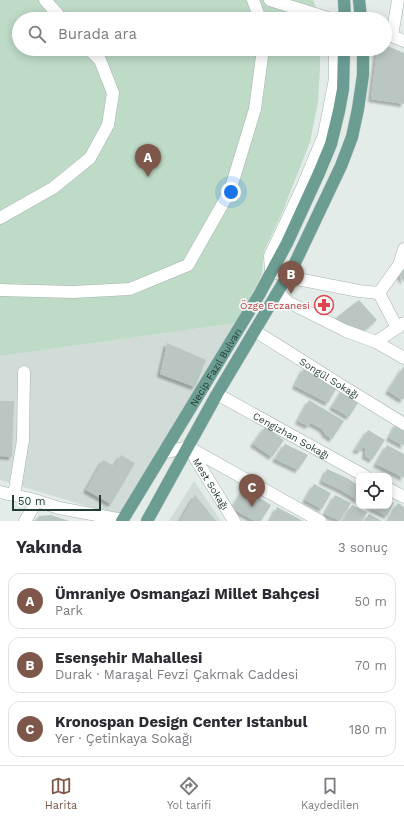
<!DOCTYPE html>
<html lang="tr">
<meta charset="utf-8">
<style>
:root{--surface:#fff;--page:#f2f2f3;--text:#2b2b33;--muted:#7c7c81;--line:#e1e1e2;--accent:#7f574a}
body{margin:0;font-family:"Work Sans",sans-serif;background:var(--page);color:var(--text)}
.controls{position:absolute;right:12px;bottom:12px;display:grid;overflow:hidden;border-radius:8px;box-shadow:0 2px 10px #0003}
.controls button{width:36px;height:36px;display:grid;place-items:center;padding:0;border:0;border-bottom:1px solid var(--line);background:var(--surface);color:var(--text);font:20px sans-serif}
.scale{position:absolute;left:12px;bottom:10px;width:89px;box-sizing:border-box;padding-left:4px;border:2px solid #243c36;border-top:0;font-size:11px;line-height:14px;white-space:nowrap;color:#243c36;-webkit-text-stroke:3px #f3f8f6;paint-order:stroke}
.you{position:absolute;left:231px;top:192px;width:14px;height:14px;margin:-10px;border:3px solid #fff;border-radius:50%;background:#1a73e8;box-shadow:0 0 0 6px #1a73e833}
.badge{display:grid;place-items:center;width:26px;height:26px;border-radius:50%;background:var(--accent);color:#fff;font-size:13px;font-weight:700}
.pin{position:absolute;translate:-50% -33px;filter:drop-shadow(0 1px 2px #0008)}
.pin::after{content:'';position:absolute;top:21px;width:14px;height:12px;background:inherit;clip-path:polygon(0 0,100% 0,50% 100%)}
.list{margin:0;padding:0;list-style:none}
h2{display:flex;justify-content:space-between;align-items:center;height:52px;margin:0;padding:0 16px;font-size:17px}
h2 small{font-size:13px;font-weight:400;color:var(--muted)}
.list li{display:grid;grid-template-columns:26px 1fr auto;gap:12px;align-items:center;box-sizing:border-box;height:56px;margin:0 8px 8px;padding:0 8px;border:1px solid var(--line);border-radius:12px}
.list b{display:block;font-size:15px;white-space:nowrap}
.list p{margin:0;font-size:13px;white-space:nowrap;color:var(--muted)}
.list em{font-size:13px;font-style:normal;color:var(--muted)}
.icon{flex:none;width:22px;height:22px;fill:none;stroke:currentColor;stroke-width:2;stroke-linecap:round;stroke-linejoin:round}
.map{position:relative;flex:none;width:404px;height:521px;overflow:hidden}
.search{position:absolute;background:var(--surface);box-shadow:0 2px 10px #0003;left:12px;right:12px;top:12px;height:44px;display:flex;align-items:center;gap:10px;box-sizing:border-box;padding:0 14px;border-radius:22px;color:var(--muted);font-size:15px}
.sheet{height:244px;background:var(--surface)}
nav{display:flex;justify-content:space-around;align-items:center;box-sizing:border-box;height:56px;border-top:1px solid var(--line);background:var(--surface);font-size:11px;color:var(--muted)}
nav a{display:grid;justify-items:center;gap:2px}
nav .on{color:var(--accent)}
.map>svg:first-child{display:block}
.built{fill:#d1dbd7}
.green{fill:#bedbc7}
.building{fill:#b9c6c1;filter:url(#shadow)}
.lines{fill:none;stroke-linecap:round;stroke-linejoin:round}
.minor-casing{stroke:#a6b4af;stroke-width:13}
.major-casing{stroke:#c2c8c7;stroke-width:13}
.minor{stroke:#fff;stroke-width:12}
.major{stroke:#6b9d93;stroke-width:12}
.labels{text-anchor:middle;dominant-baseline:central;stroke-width:3.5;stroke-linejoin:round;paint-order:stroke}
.health-label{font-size:10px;fill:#be3a42;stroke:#f3f8f6;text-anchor:end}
.street-label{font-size:10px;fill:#243c36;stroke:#f3f8f6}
</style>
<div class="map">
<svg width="404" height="521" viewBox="0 0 404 521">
<defs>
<filter id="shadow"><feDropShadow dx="-3" dy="3" stdDeviation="1" flood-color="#0004"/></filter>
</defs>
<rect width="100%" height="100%" fill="#e3ece8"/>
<!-- built -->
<path class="built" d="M237 323 127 518 0 480V356Z
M194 481 221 521H169Z"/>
<!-- green -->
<path class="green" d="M0 0H313L315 5 318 19H19V49H320V67L318 102 310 142 282 213 264 251 262 274 237 323 0 356Z"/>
<!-- building -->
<path class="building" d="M385 45 404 53V104L371 99 377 49H385Z
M404 268V282L398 273Z
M359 300 377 320 362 332 336 318Z
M167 343 206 360 195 387 160 374Z
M404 366V398L402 400 388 391Z
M304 368 322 378 316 391 324 376 339 384 328 403 295 386Z
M344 388 361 398 349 417 332 407Z
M309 400 344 421 332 439 326 435 322 429 311 423 308 426 298 421Z
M0 401H14L12 457 0 456Z
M397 423 404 428V446L389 438Z
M265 427 284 440 272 457 253 444Z
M368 430 385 440 372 460 365 456 366 449 363 447 360 451 355 450Z
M285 444 308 455 298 470 275 459Z
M387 445 404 454V478L376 464Z
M121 455 135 463 111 504 86 490 103 460 114 466Z
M327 469 347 478 359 486V501L341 490 322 481Z
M314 484 331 493 322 509 305 500Z
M244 489 271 505 261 521H255L232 508Z
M195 495 216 521H180Z
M335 495 351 503 340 521 325 514Z
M389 501 394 503 387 516 368 506H389Z
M398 503 404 507V521H388Z
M352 505 367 512 362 521H343Z
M277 507 303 521H270Z
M369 514 382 521H365Z
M51 515 69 521H36L39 516Z"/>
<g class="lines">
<!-- minor casing -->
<g class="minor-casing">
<g id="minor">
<path d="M45 0 62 19"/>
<path d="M253 0 260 19"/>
<path d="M270 0 328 18 329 19"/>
<path d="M385 35 392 36 404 41"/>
<path d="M392 36 398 0"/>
<path d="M335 49V79L324 135 302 188 270 256 271 271 287 277 359 291 379 293 399 265 404 249"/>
<path d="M0 218 53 188 90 158 108 125 113 93 100 60 89 49"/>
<path d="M0 290 73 292 130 289 188 265 230 191 255 109 263 49"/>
<path d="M278 292 288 302 346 331 376 342 404 358"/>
<path d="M379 293 397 328"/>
<path id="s1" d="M255 331 344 387 404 424"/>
<path d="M376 342 404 323"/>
<path id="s2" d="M217 394 365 476"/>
<path d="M188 447 320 521"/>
<path id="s3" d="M189 448 234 521"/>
<path d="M163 453 188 447"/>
<path d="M389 489 404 497"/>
<path d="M0 492 31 499 59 508 123 520"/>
<path d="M14 495 23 440 24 372"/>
<path d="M25 521 37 501"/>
</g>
</g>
<!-- major casing -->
<g class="major-casing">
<g id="major">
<path d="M344 0 345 19"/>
<path d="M359 0 361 19"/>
<path id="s4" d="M122 521 259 295 287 243 319 173 331 144 339 111 343 89 344 49"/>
<path d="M147 521 217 394 295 263 341 166 352 137 358 109 363 75V49"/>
</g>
</g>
<!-- minor -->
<use href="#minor" class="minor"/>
<!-- major -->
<use href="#major" class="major"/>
</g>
<!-- icons -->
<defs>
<g id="pharmacy-ring" transform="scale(1)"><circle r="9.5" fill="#f3f8f6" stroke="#e0444e" stroke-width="1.5"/><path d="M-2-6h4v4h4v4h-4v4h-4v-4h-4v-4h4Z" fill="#e0444e"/></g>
</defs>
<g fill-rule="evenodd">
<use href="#pharmacy-ring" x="324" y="305"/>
</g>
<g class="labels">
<!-- health labels -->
<g class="health-label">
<text x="310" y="305">Özge Eczanesi</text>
</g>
<!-- street labels -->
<g class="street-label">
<text stroke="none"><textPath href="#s4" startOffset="180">Necip Fazıl Bulvarı</textPath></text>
<text stroke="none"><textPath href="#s1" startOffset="88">Songül Sokağı</textPath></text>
<text stroke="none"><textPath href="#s2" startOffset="85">Cengizhan Sokağı</textPath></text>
<text stroke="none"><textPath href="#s3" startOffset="42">Mest Sokağı</textPath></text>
</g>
</g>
</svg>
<div class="controls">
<button><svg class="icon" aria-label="locate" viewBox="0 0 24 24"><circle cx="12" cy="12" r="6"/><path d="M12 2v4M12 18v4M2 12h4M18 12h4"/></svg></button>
</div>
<div class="scale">50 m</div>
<div class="you"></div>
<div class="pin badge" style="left:148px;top:177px">A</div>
<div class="pin badge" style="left:291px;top:294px">B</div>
<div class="pin badge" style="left:252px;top:507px">C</div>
<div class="search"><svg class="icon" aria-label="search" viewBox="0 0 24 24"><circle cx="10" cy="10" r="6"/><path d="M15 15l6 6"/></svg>Burada ara</div>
</div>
<section class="sheet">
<h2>Yakında<small>3 sonuç</small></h2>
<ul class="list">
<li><span class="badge">A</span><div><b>Ümraniye Osmangazi Millet Bahçesi</b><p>Park</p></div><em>50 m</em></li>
<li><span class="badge">B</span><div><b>Esenşehir Mahallesi</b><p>Durak · Maraşal Fevzi Çakmak Caddesi</p></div><em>70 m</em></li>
<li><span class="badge">C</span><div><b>Kronospan Design Center Istanbul</b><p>Yer · Çetinkaya Sokağı</p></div><em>180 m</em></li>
</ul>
</section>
<nav>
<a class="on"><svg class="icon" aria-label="map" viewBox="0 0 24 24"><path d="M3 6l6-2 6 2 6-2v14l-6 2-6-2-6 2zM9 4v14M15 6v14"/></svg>Harita</a>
<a><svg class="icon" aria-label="directions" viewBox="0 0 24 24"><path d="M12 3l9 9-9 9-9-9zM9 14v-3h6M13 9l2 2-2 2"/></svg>Yol tarifi</a>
<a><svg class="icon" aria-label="saved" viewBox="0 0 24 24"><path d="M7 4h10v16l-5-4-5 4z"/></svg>Kaydedilen</a>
</nav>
